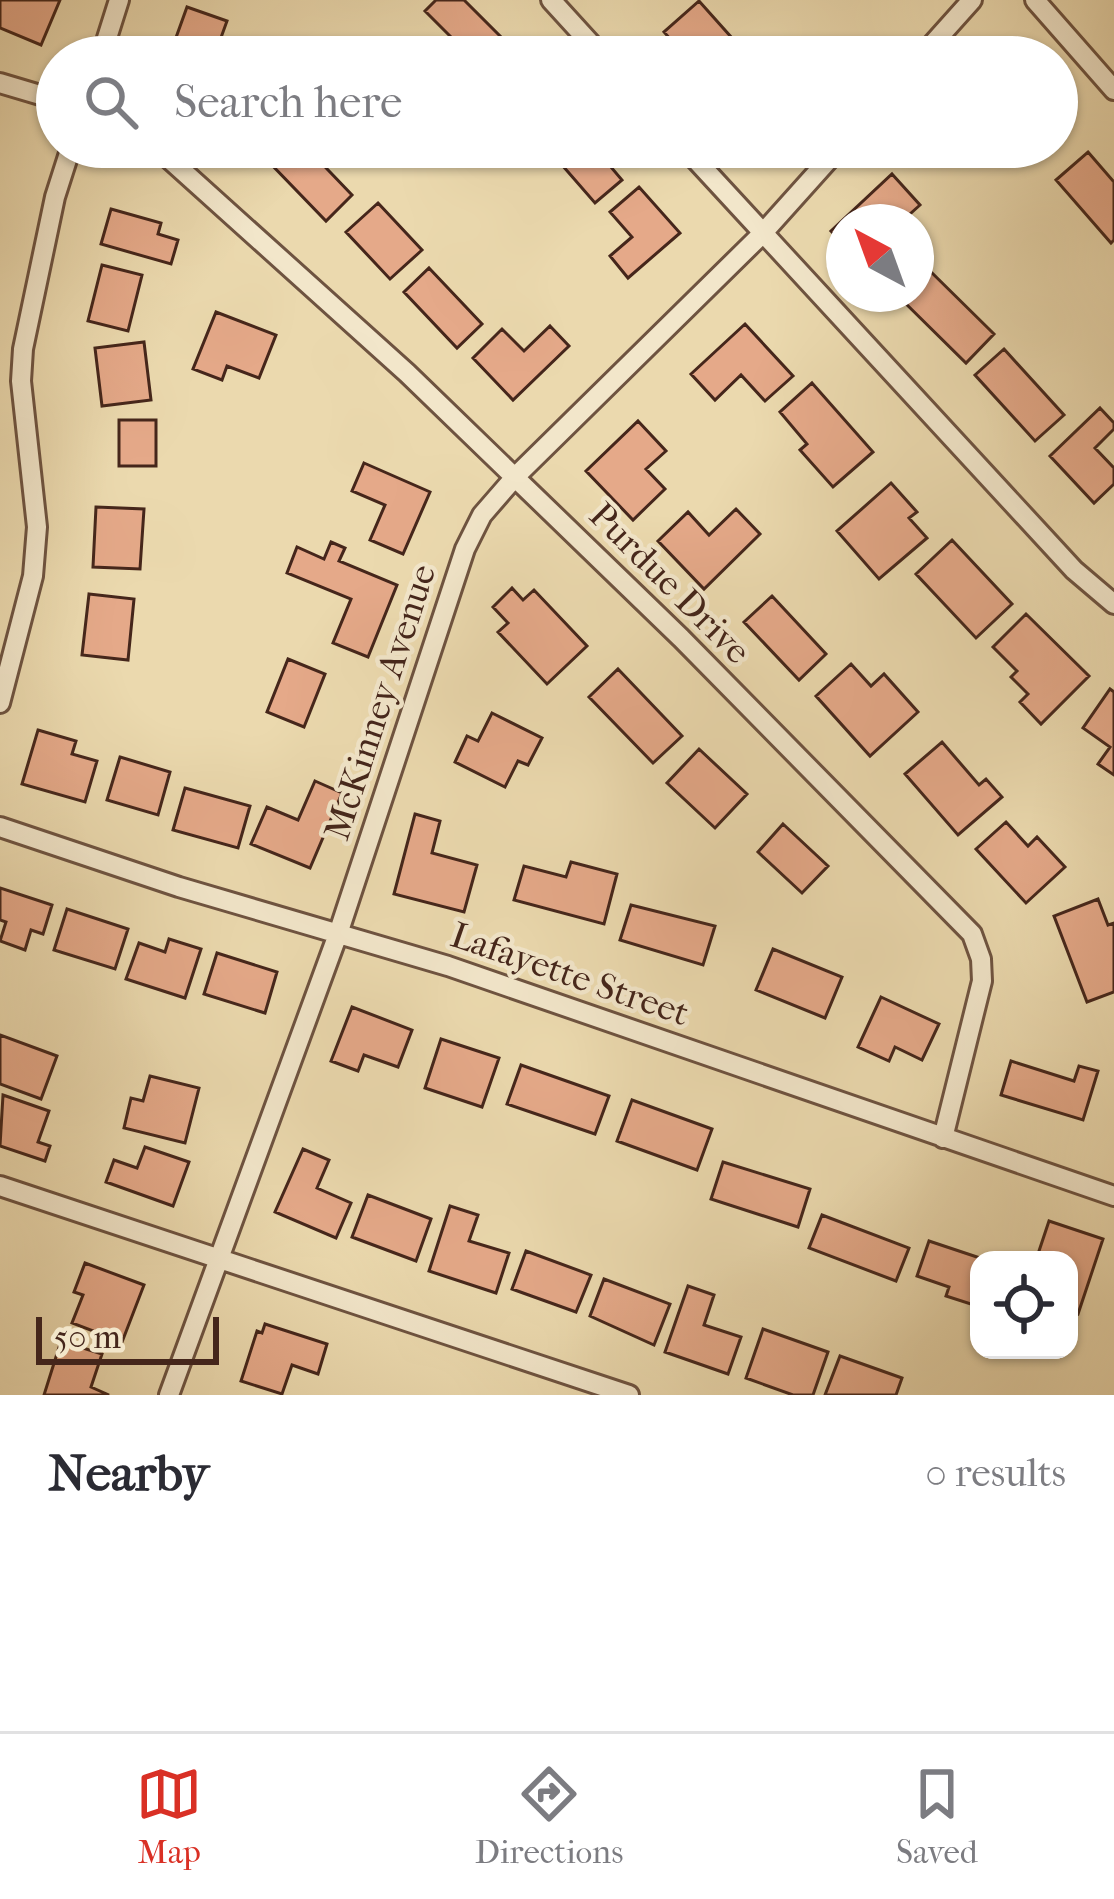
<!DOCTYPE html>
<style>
:root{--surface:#fff;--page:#f2f2f3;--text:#2b2b33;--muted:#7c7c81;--line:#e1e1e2;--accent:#d93025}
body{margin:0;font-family:"IM FELL French Canon",serif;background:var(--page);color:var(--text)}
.controls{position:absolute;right:36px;bottom:36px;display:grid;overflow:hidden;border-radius:24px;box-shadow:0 3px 9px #0004}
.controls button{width:108px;height:108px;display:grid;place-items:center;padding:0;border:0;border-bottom:3px solid var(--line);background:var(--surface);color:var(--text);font:60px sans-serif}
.compass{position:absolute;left:826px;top:204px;width:108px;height:108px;border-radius:50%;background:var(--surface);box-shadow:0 3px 9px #0004;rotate:319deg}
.scale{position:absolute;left:36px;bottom:30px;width:183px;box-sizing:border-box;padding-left:12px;border:6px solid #45261b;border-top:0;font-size:33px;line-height:42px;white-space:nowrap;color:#45261b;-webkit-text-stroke:9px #f2e6ca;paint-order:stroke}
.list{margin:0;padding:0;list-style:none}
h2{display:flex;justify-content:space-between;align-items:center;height:156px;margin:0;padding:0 48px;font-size:51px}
h2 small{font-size:39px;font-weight:400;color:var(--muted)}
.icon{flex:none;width:66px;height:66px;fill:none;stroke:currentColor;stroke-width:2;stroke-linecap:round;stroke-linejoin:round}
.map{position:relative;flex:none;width:1114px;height:1395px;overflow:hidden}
.search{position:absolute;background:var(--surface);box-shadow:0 3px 9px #0004;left:36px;right:36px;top:36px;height:132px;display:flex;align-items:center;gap:30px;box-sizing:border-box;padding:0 42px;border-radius:66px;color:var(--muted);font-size:45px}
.sheet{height:336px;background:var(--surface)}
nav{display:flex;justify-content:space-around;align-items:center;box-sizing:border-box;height:168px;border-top:3px solid var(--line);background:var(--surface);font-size:33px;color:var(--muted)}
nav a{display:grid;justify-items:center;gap:6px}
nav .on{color:var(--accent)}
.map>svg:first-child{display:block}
.building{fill:#e5a989;stroke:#45261b;stroke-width:3}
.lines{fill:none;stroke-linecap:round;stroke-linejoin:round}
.minor-casing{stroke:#6e5340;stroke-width:24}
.minor{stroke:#f2e6ca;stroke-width:18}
.labels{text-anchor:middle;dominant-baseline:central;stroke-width:9;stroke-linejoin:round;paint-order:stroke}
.street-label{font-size:36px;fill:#45261b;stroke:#f2e6ca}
</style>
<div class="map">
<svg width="1114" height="1395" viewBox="0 0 1114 1395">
<rect width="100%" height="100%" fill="#ebd9ae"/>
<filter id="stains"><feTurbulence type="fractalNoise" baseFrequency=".00167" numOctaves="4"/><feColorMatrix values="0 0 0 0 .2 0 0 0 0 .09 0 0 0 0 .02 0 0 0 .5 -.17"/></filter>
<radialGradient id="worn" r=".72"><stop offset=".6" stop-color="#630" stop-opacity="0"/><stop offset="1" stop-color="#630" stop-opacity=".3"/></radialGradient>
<!-- building -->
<path class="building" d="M0 0H60L41 45 0 28Z
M436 0H464L502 38 482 57H471L425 11Z
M699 1 740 47 729 57H686L664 32Z
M187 7 227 21 214 57H169Z
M285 147H306L352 195 326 221 269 162Z
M552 147H594L622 180 595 203 549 150Z
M1088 152 1114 182V240L1111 243 1056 180Z
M892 174 920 205 901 222H844V244L831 231Z
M639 187 680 233 628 278 610 256 632 237 610 212Z
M378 203 422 250 390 279 346 232Z
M111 209 161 223 158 234 178 240 171 264 101 244Z
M102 265 142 275 128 331 88 321Z
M926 267 994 334 966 363 898 296 916 294V277Z
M429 268 482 324 457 348 404 292Z
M216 312 276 335 259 378 227 366 222 380 193 369Z
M745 324 793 376 765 401 741 375 715 400 691 374Z
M550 326 569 346 513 400 473 358 502 329 524 351Z
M144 342 151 400 102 406 95 348Z
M1004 349 1064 415 1035 441 975 375Z
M812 383 873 452 833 487 800 450 807 444 780 412Z
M1100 408 1114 423V429L1095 448 1114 468V484L1094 503 1050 456Z
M119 420H156V466H119Z
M638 421 666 451 646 469 665 489 633 520 586 471Z
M364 463 430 492 403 554 370 540 385 505 352 491Z
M891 483 917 512 909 518 927 538 879 579 837 531Z
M96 507 144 509 140 569 93 567Z
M736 509 760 534 704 589 658 541 688 512 709 535Z
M952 540 1012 604 976 638 916 574Z
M331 542 345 548 339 561 397 585 368 657 333 643 351 599 287 573 297 547 324 559Z
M512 588 523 600 534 590 587 646 547 684 498 632 508 623 493 607Z
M89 594 134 599 128 660 82 655Z
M772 596 826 654 799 680 744 622Z
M1026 614 1089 676 1041 724 1020 702 1028 694 1011 677 1017 671 993 647Z
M288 659 325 674 304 727 267 712Z
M851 664 871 686 884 674 918 712 870 756 816 696Z
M618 669 682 736 653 763 589 697Z
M1110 689 1114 692V775L1098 764 1110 747 1083 728Z
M492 713 542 738 528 765 518 761 505 787 455 762 467 736 478 741Z
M38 730 76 741 72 754 97 761 85 802 22 784Z
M942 742 979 785 986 779 1002 797 958 835 905 774Z
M699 749 747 794 715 828 667 783Z
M120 757 170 772 158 815 107 800Z
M315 781 342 793 310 868 251 844 267 807 298 820Z
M185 788 250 806 238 848 173 830Z
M415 814 440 821 432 853 477 865 464 912 394 894Z
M1006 822 1028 846 1037 837 1065 867 1026 903 976 849Z
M783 824 828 866 802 893 758 852Z
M571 862 617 874 604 924 514 900 524 866 566 877Z
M0 888 52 905 43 934 31 930 25 950 0 941 6 922 0 920Z
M1098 899 1108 925 1114 923V992L1087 1002 1054 916Z
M631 905 715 926 703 965 620 940Z
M67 909 128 929 115 969 54 950Z
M169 939 201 949 185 998 126 979 139 943 165 952Z
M773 949 842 977 825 1018 756 990Z
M217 953 277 972 265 1013 204 994Z
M881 997 939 1024 922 1060 895 1047 889 1061 858 1047Z
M352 1007 412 1030 398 1067 364 1055 358 1071 331 1061Z
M0 1035 57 1056 41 1099 0 1084Z
M441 1039 499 1058 482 1107 425 1088Z
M1011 1061 1074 1081 1079 1066 1098 1071 1083 1120 1001 1095Z
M521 1065 609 1096 595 1134 507 1104Z
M150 1076 199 1088 185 1143 124 1128 131 1098 143 1101Z
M3 1095 49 1111 38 1142 50 1146 45 1161 0 1146Z
M632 1100 712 1129 697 1170 617 1141Z
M145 1147 189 1162 173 1206 106 1182 114 1160 137 1168Z
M303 1149 329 1160 317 1188 351 1203 336 1238 275 1212Z
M723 1162 810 1189 798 1227 711 1199Z
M368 1195 431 1219 416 1261 352 1237Z
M450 1206 478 1215 469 1241 509 1253 496 1293 429 1271Z
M822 1215 909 1248 896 1281 809 1248Z
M1049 1221 1103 1239 1078 1314 1069 1311V1260H1036Z
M929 1241 986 1260H979L977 1306 946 1296 949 1287 917 1276Z
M526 1251 591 1275 576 1312 512 1289Z
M85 1263 144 1285 122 1342 72 1323 83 1295 74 1292Z
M604 1279 670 1304 654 1345 590 1316Z
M688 1286 714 1295 704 1325 741 1337 728 1374 665 1352Z
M265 1324 327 1344 318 1374 292 1365 282 1394 241 1381 257 1331 262 1333Z
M763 1329 828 1352 813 1395H793L746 1378Z
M61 1341 102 1354 91 1387 109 1395H44Z
M840 1356 902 1378 896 1395H825Z"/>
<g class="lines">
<!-- minor casing -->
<g class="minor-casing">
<path id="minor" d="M551 0 603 57
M1035 0 1114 90
M101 57 119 0
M921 57 972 0
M0 83 57 100
M156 147 407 373 681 638 972 934 981 959 982 981 943 1138
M684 147 1074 570 1114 604
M0 703 33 576 37 527 21 381 23 349 55 197 71 147
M0 827 179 887 448 966 1114 1196
M0 1186 629 1395
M169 1395 338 934 465 549 482 515 515 477 762 234 840 147"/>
</g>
<!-- minor -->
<use href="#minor" class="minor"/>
</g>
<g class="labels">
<!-- street labels -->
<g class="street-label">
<text transform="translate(670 583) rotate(45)">Purdue Drive</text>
<text transform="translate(380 702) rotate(-72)">McKinney Avenue</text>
<text transform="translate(570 974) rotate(19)">Lafayette Street</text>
</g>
</g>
<rect width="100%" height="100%" filter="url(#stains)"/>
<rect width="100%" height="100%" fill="url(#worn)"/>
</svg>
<div class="controls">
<button><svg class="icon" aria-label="locate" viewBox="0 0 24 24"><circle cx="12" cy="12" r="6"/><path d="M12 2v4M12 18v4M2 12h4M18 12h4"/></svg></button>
</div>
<svg class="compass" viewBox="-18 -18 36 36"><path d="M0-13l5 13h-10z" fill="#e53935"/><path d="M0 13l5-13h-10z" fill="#7c7c81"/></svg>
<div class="scale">50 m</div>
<div class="search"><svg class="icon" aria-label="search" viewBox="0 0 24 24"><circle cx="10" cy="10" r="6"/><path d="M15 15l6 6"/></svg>Search here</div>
</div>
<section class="sheet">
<h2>Nearby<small>0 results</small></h2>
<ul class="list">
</ul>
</section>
<nav>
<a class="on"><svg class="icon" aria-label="map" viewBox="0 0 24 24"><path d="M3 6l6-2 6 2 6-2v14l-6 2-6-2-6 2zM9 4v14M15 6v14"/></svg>Map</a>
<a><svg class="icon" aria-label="directions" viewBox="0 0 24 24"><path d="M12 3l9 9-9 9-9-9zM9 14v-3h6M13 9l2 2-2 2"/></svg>Directions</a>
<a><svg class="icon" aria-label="saved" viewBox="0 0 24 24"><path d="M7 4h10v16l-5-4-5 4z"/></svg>Saved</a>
</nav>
